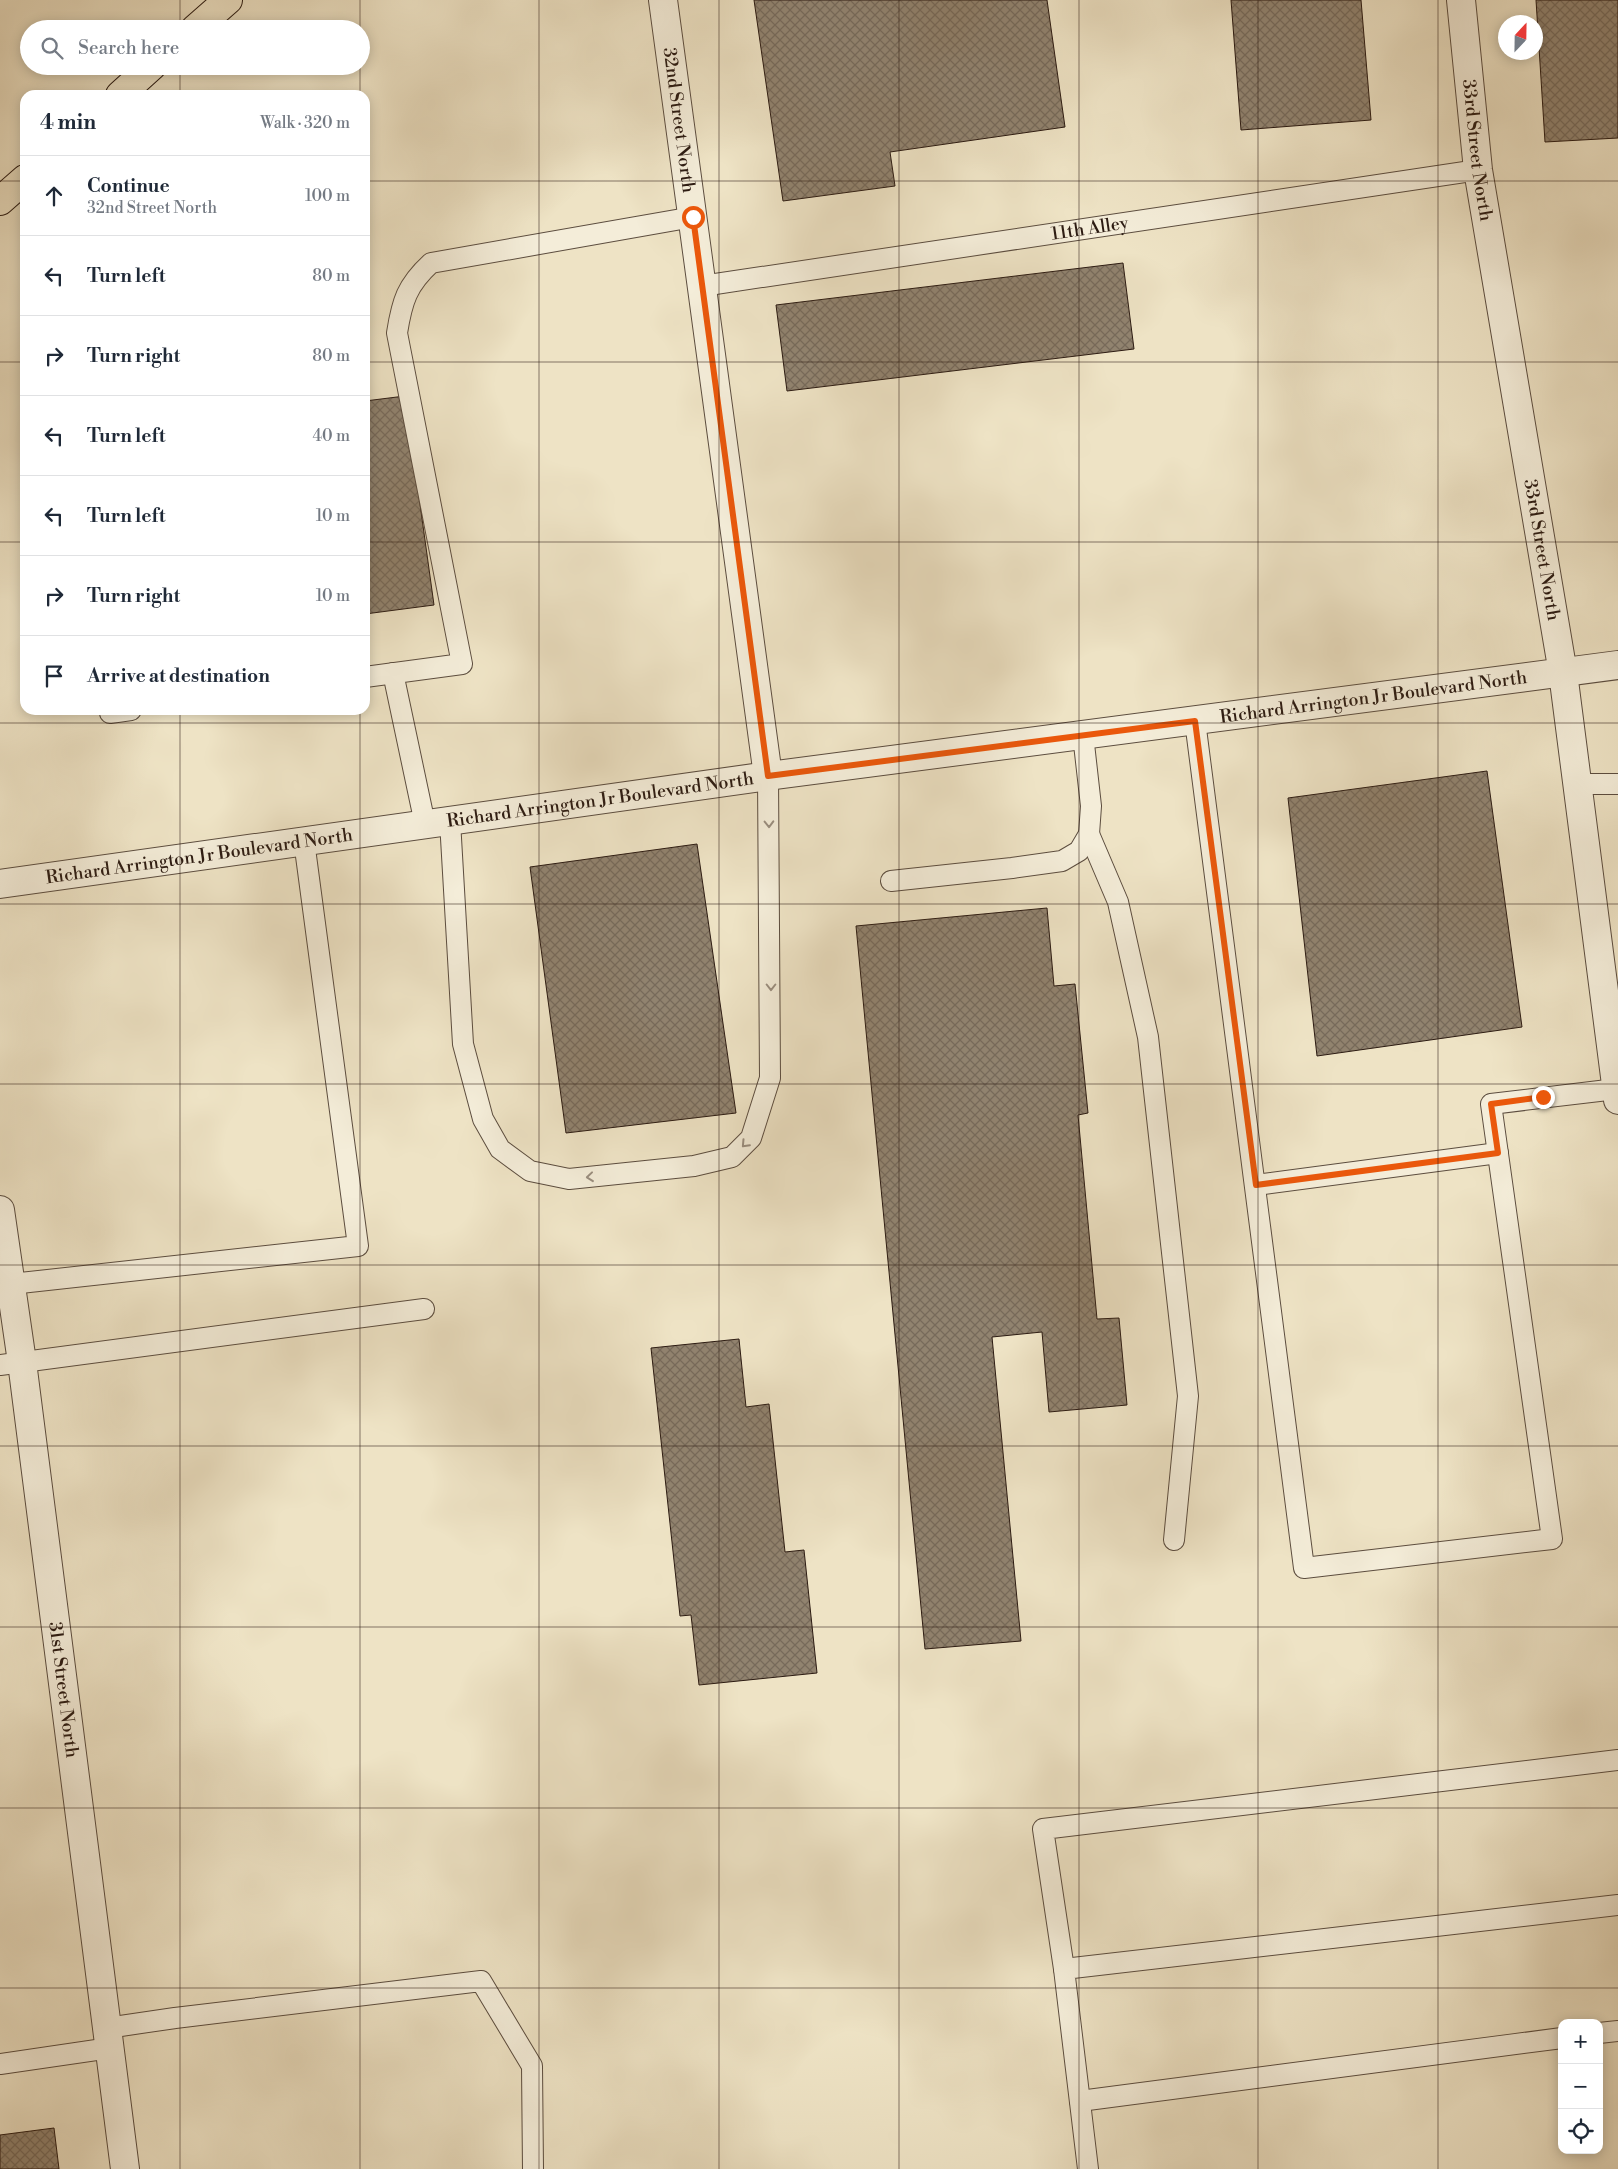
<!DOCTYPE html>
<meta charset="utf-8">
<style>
:root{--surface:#fff;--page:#f2f2f3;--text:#1f2937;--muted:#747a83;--line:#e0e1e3}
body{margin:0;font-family:"Libre Bodoni",serif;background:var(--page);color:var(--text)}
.controls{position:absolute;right:15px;bottom:15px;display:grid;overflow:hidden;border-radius:10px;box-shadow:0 2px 12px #0003}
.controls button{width:45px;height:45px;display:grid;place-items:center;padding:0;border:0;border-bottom:1px solid var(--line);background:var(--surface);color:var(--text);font:25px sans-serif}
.compass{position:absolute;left:1498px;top:15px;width:45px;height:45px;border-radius:50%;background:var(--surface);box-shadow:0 2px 12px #0003;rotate:22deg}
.stop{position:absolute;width:15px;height:15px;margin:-11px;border:4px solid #ea580c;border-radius:50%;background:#fff}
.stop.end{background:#ea580c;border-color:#fff;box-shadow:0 1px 5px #0008}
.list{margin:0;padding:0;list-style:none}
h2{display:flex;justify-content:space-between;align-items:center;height:65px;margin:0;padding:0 20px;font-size:21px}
h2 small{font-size:16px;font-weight:400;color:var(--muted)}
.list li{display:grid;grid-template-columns:32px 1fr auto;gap:15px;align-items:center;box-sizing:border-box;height:80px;padding:0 20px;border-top:1px solid var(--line)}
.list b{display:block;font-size:19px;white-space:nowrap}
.list p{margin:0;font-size:16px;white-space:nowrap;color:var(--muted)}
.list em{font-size:16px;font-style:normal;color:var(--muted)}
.icon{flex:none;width:28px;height:28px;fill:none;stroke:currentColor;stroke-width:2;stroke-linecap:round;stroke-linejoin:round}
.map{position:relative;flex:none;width:1618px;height:2169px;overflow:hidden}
.search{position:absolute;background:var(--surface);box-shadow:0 2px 12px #0003;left:20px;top:20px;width:350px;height:55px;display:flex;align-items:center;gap:12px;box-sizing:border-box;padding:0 18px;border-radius:28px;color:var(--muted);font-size:19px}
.panel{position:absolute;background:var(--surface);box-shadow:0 2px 12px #0003;left:20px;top:90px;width:350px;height:625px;border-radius:15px}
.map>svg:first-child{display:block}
.building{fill:url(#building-cross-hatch);stroke:#2c1b12}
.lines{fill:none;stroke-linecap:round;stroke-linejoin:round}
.service-casing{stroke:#5c4d3f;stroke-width:22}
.minor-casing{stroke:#5c4d3f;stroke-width:30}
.tertiary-casing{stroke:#5c4d3f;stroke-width:30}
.motorway-casing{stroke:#2c1b12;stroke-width:30}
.service{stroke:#f4edd9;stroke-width:20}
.minor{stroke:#f4edd9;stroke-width:28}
.tertiary{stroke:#f4edd9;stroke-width:28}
.motorway{stroke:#eee3c5;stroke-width:28}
.oneway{stroke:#9a8e7f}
.route{stroke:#ea580c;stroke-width:6}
.grid{fill:none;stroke:#2c1b12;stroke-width:1;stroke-opacity:0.55}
.labels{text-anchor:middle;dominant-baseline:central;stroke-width:4;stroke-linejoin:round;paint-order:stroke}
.street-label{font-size:18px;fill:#2c1b12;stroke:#f4edd9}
</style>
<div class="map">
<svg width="1618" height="2169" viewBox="0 0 1618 2169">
<defs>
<pattern id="building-cross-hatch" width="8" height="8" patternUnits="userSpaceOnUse" patternTransform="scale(1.25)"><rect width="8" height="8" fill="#91836f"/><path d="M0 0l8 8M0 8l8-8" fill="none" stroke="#776a5a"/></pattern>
</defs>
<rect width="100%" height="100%" fill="#eee3c5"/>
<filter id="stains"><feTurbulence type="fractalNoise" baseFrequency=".004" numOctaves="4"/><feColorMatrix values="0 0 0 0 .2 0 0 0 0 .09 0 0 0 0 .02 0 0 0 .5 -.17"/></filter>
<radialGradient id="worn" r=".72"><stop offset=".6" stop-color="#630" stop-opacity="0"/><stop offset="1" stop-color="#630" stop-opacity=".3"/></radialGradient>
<!-- building -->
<path class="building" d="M754 0H1047L1065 127 890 152 895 186 783 201Z
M1231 0H1361L1371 120 1241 130Z
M1536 0H1618V138L1545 142Z
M1123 263 1134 349 787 391 776 305Z
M405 396 434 605 365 614V401Z
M1487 771 1522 1027 1317 1056 1288 798Z
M697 844 736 1113 566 1133 530 867Z
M1047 908 1054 986 1075 984 1088 1113 1078 1115 1097 1319 1119 1318 1127 1405 1049 1412 1042 1332 992 1337 1021 1641 925 1649 856 926Z
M739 1339 746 1407 769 1404 785 1552 804 1550 817 1673 699 1685 691 1615 680 1616 651 1348Z
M54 2128 59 2169H0V2135Z"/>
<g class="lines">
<!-- service casing -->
<g class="service-casing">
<g id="service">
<path id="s1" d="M702 286 1478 170"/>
<path d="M393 673 425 824"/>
<path d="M365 677 462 664 397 333C402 301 407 285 431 263L693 217"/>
<path d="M110 713 131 710"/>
<path d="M1195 721 1304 1568 1552 1539 1491 1104 1616 1089"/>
<path d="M1577 784H1618"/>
<path d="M450 821 463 1044 483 1119 500 1149 530 1171 569 1179 694 1166 732 1157 751 1138 770 1078 768 776"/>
<path d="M1089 834 1118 902 1148 1037 1188 1396 1174 1540"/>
<path d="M891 881 1012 868 1062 861 1079 851 1089 834 1091 806 1083 735"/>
<path d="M1256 1185 1498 1153"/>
<path d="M11 1284 358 1246 304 841"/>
<path d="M0 1365 424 1309"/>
<path d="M1064 1969 1043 1829 1618 1760"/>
<path d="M107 2028 175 2018 481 1981 532 2066 533 2169"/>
<path d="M1599 2033 1618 2031"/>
<path d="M0 2064 110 2048"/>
<path d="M1080 2101 1562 2038"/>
<path d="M1088 2169 1064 1969 1618 1905"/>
</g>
</g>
<!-- minor casing -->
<g class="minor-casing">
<g id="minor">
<path id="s2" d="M663 0 768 776"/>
<path id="s3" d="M1461 0 1478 170 1563 673 1618 1100"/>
</g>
</g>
<!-- tertiary casing -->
<g class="tertiary-casing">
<g id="tertiary">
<path id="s4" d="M0 884 768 776 1618 665"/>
<path id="s5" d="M0 1210 22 1362 125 2169"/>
</g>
</g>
<!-- motorway casing -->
<g class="motorway-casing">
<path id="motorway" d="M195 29 228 0
M120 95 152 66
M0 201 25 179"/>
</g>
<!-- service -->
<use href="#service" class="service"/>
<!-- minor -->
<use href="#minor" class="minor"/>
<!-- tertiary -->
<use href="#tertiary" class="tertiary"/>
<!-- motorway -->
<use href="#motorway" class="motorway"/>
</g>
<!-- one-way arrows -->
<defs><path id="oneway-chevron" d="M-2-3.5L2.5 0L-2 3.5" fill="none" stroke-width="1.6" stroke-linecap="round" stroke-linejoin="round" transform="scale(1.25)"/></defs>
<g class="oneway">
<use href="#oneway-chevron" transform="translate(769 824) rotate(89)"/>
<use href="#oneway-chevron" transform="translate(771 987) rotate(90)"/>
<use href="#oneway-chevron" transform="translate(745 1144) rotate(133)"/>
<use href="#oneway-chevron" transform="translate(590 1177) rotate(174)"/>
</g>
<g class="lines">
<!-- route -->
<path class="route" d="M693 217 768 776 1195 721 1256 1185 1498 1153 1491 1104 1543 1097"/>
</g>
<!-- grid -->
<path class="grid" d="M180 0V29M360 0V29M539 0V2169M719 0V2169M899 0V2169M1079 0V2169M1258 0V2169M1438 0V2169M180 66V95M360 66V95M0 181H25M365 181H1618M0 362H25M365 362H1618M0 542H25M365 542H1618M180 710V2169M360 710V2169M0 723H1618M0 904H1618M0 1084H1618M0 1265H1618M0 1446H1618M0 1627H1618M0 1808H1618M0 1988H1618"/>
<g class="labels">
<!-- street labels -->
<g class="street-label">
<text stroke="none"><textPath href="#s2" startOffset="121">32nd Street North</textPath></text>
<text stroke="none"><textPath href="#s3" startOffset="151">33rd Street North</textPath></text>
<text stroke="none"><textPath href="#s1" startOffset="392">11th Alley</textPath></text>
<text stroke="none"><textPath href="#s3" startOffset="556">33rd Street North</textPath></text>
<text stroke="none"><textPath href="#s4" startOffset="1386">Richard Arrington Jr Boulevard North</textPath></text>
<text stroke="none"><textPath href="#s4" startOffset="606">Richard Arrington Jr Boulevard North</textPath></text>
<text stroke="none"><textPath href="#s4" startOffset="201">Richard Arrington Jr Boulevard North</textPath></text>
<text stroke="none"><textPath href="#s5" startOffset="484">31st Street North</textPath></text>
</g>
</g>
<rect width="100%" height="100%" filter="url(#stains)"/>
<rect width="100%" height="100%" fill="url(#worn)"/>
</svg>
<div class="controls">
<button>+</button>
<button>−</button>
<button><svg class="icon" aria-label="locate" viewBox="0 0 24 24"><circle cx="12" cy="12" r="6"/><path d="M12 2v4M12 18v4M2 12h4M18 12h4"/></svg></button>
</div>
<svg class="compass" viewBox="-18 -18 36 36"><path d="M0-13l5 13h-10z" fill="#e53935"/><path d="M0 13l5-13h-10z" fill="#747a83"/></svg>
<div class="stop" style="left:693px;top:217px"></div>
<div class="stop end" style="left:1543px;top:1097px"></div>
<div class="search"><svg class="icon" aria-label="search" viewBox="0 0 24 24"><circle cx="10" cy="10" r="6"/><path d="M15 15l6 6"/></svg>Search here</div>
<section class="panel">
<h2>4 min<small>Walk · 320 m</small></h2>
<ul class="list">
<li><svg class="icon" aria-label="ahead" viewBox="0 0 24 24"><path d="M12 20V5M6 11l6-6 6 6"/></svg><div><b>Continue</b><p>32nd Street North</p></div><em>100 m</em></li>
<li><svg class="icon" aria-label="left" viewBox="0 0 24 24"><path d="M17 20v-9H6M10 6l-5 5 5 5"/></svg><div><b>Turn left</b></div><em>80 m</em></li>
<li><svg class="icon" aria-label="right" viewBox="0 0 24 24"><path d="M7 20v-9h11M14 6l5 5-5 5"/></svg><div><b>Turn right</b></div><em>80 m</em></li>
<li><svg class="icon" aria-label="left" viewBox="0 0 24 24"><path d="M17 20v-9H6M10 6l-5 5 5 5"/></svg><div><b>Turn left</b></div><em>40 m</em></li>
<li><svg class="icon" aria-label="left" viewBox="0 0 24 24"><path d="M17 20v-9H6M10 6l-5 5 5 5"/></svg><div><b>Turn left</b></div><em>10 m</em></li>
<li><svg class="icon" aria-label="right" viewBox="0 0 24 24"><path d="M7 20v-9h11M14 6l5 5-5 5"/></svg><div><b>Turn right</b></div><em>10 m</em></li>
<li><svg class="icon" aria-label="arrive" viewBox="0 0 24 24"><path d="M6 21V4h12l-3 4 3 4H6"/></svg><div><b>Arrive at destination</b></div></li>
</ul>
</section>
</div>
